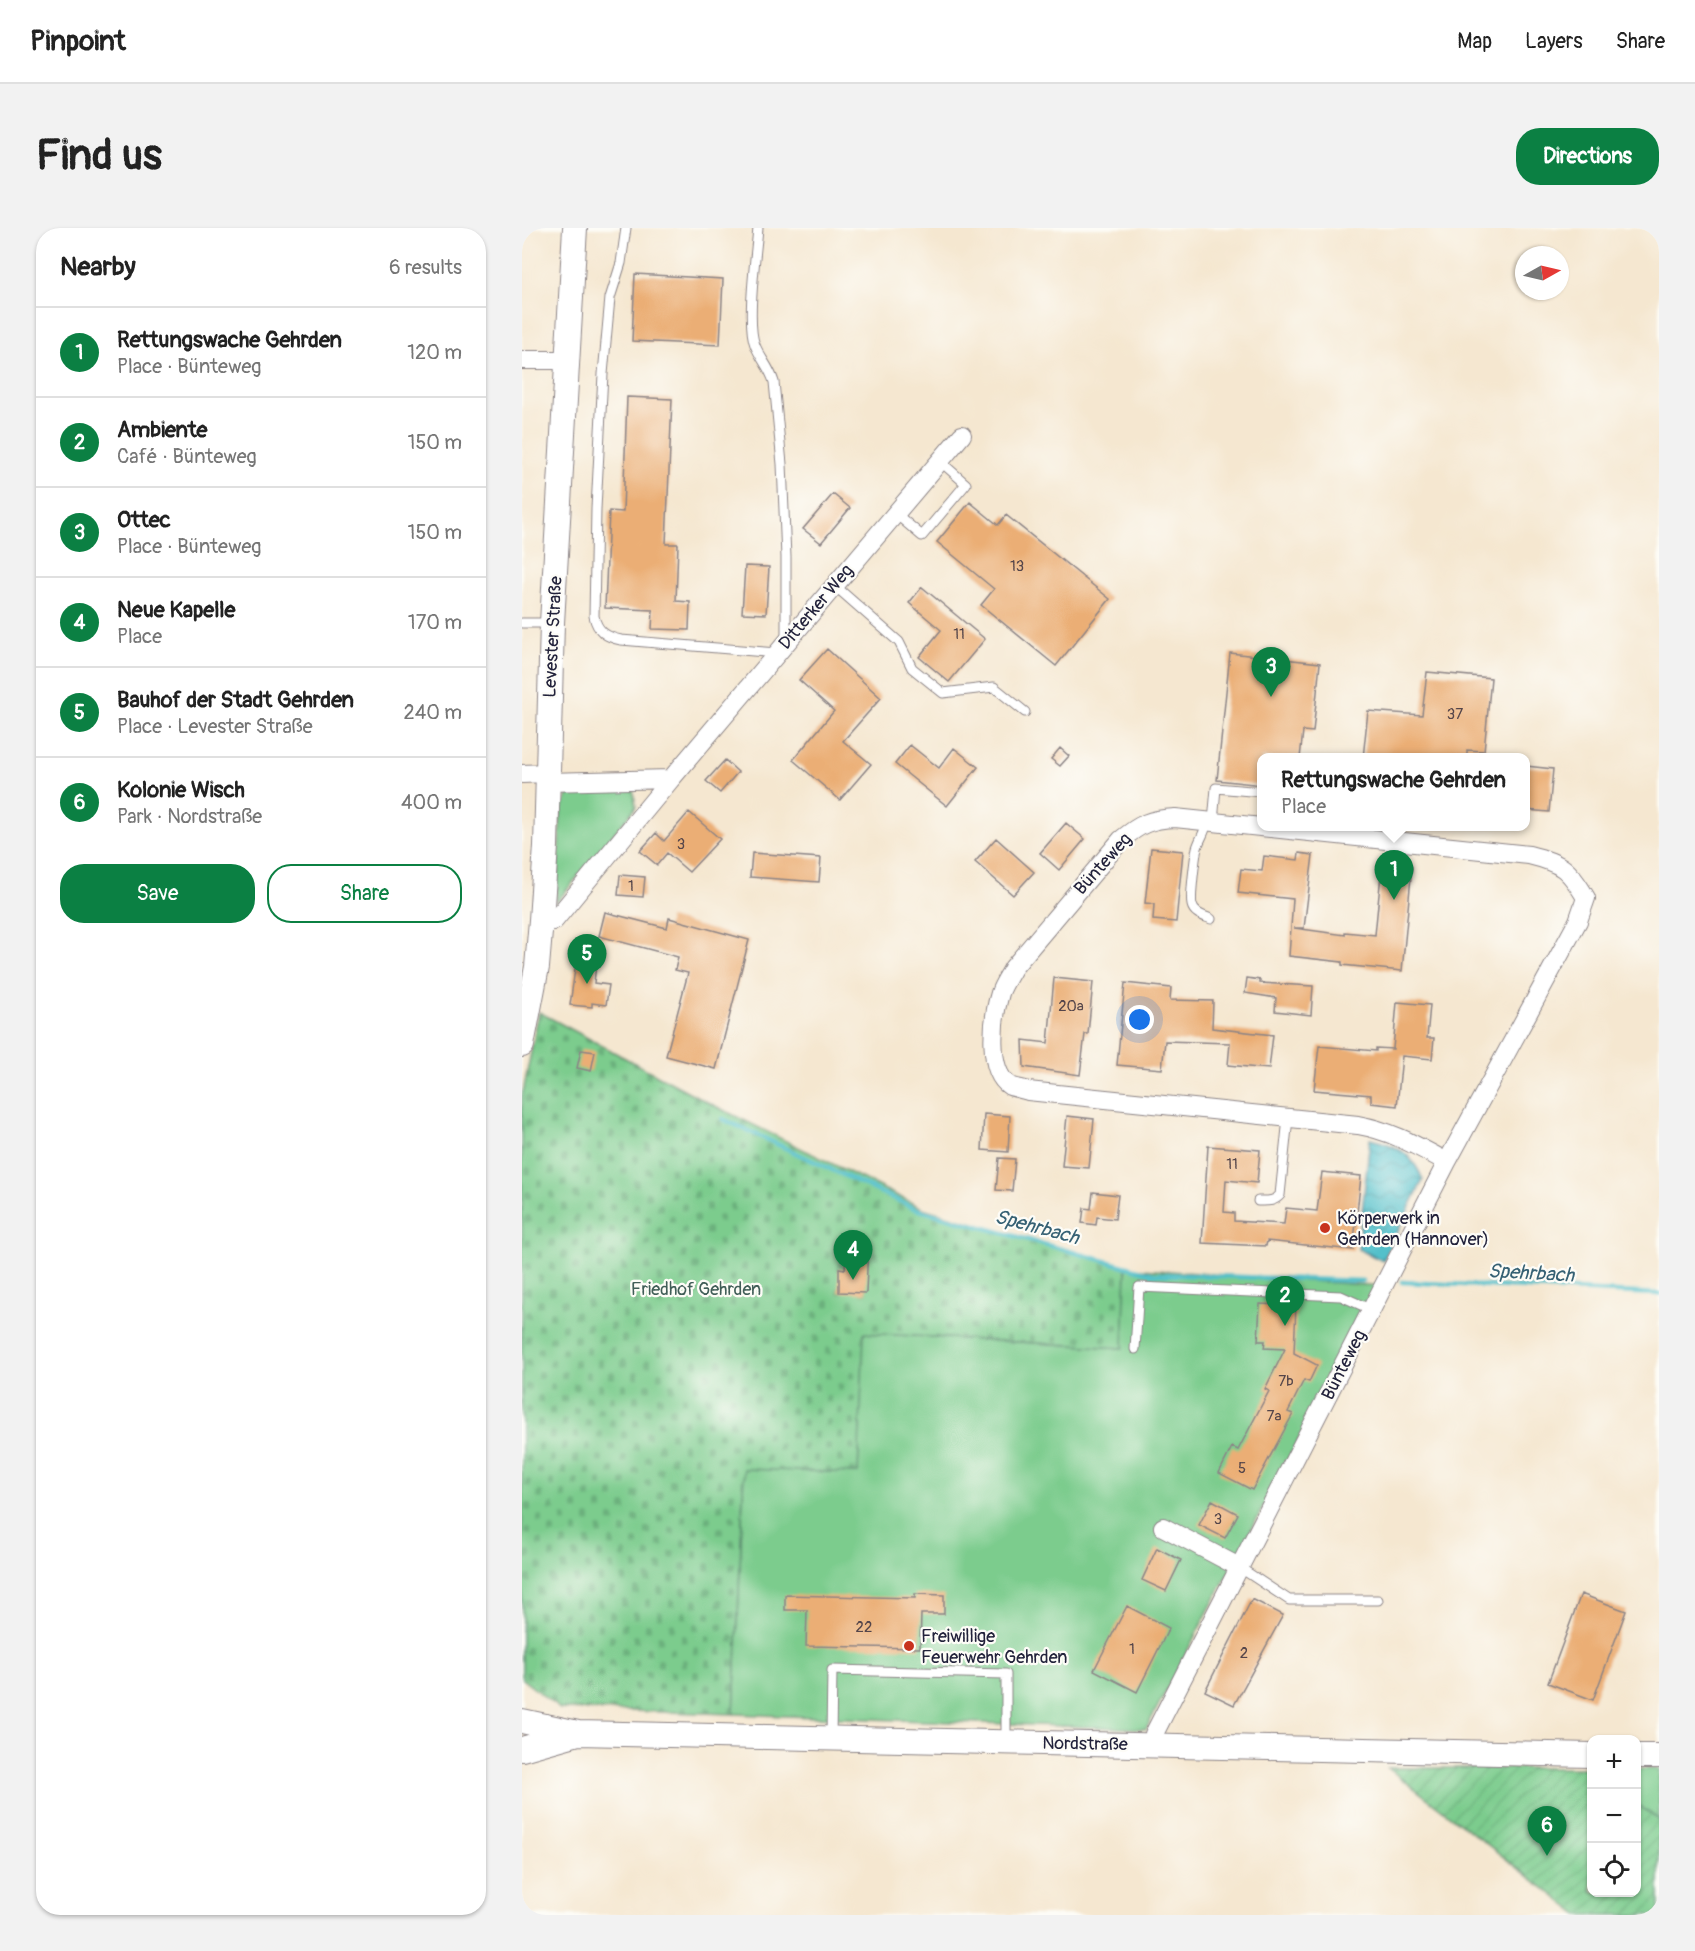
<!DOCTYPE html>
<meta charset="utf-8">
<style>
:root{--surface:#fff;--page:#f2f2f2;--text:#222;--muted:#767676;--line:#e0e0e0;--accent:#0b8043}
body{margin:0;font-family:Pangolin,sans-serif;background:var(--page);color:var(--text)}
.controls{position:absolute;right:18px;bottom:18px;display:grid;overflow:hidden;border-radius:12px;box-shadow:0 2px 4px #0004}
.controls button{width:54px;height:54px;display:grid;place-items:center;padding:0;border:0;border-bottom:2px solid var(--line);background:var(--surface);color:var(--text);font:30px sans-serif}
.compass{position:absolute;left:993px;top:18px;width:54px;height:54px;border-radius:50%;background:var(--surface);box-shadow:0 2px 4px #0004;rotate:82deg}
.you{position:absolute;left:618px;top:792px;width:21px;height:21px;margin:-15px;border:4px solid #fff;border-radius:50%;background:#1a73e8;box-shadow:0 0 0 9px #1a73e833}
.badge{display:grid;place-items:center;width:39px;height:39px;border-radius:50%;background:var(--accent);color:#fff;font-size:20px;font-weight:700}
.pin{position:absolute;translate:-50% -50px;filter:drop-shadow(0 2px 3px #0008)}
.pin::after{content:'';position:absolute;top:32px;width:21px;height:18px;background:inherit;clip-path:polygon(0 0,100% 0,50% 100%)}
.popup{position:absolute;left:735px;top:525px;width:273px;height:78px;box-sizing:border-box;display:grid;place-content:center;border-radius:12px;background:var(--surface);filter:drop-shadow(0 2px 4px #0005);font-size:20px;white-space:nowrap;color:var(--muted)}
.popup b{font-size:22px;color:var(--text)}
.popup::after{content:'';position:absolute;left:50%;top:100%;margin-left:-12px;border:12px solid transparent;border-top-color:var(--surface)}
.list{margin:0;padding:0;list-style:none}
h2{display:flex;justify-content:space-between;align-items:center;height:78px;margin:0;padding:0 24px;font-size:26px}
h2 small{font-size:20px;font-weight:400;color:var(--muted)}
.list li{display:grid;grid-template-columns:39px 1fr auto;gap:18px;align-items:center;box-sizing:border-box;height:90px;padding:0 24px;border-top:2px solid var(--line)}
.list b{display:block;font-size:22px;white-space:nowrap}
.list p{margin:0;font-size:20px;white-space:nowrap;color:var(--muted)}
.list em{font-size:20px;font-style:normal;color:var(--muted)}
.actions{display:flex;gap:12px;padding:18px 24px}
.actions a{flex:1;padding:14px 0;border:2px solid var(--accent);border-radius:24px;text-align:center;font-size:21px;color:var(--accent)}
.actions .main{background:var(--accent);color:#fff}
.icon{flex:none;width:33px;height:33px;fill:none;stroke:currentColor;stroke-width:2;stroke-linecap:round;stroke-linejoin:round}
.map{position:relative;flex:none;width:1137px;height:1687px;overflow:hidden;border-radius:24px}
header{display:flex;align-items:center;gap:36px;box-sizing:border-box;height:84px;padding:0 30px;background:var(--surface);border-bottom:2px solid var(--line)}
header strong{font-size:28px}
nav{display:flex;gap:33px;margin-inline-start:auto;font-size:21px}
.intro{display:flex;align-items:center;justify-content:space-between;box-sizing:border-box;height:144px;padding:0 36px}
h1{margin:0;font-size:42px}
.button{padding:15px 27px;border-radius:24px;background:var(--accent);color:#fff;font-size:21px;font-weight:700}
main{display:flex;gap:36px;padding:0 36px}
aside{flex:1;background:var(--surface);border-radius:24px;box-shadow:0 2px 4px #0004}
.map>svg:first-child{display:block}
.grass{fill:#7bcc8d;stroke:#4e7764;stroke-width:1.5}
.cemetery{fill:url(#cemetery-stones);stroke:#4e7764;stroke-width:1.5}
.garden{fill:url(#garden-furrows);stroke:#4e7764;stroke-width:1.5}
.water{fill:url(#water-waves);stroke:#3a7182;stroke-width:1.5}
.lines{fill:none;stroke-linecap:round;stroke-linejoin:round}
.stream{stroke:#53c0ca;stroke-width:4.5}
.building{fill:#ebae75}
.lane-casing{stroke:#8c8486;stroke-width:11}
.street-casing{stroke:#8c8486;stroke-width:20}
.secondary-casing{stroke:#8c8486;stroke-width:26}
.lane{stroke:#fff;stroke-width:9}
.street{stroke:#fff;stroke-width:18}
.secondary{stroke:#fff;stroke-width:24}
.poi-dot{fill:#c8321e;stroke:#fdfcf7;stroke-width:2}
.labels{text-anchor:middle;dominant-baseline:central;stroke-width:4.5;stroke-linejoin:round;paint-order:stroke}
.number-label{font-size:15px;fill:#54454a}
.street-label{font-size:18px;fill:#22223b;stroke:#fdfcf7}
.poi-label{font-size:18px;fill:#22223b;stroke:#fdfcf7;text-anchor:start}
.park-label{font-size:18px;fill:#415e58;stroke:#fdfcf7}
.water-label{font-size:20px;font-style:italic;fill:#366174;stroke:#fdfcf7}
</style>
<header>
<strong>Pinpoint</strong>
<nav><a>Map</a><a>Layers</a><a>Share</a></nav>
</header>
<div class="intro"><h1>Find us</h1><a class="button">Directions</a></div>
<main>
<aside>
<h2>Nearby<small>6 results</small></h2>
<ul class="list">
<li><span class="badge">1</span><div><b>Rettungswache Gehrden</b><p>Place · Bünteweg</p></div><em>120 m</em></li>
<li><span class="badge">2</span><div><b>Ambiente</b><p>Café · Bünteweg</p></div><em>150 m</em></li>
<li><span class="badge">3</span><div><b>Ottec</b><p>Place · Bünteweg</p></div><em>150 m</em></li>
<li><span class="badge">4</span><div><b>Neue Kapelle</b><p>Place</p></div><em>170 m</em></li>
<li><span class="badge">5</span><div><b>Bauhof der Stadt Gehrden</b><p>Place · Levester Straße</p></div><em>240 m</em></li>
<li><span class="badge">6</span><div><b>Kolonie Wisch</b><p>Park · Nordstraße</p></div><em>400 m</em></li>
</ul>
<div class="actions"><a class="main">Save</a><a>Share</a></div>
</aside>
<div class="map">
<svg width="1137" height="1687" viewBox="0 0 1137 1687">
<defs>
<pattern id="cemetery-stones" width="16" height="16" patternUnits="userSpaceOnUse" patternTransform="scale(1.5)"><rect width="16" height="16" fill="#7bcc8d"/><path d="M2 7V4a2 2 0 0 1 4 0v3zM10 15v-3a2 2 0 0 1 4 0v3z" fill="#6aaf7b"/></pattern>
<pattern id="garden-furrows" width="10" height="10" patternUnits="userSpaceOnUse" patternTransform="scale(1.5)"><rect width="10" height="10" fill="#7bcc8d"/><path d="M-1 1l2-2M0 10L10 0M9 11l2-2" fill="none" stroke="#6aaf7b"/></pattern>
<pattern id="water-waves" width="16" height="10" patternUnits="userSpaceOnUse" patternTransform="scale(1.5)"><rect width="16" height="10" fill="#53c0ca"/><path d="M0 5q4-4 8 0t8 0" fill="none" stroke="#449ca5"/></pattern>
</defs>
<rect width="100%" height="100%" fill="#fdfcf7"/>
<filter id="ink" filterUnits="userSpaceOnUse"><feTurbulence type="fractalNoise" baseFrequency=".0167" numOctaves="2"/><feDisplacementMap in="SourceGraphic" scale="12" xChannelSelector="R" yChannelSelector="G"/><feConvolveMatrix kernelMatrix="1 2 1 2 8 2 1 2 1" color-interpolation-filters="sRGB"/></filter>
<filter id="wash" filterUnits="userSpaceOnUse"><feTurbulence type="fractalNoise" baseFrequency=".008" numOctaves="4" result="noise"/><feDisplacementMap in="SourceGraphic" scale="24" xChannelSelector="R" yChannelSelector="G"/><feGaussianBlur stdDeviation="1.35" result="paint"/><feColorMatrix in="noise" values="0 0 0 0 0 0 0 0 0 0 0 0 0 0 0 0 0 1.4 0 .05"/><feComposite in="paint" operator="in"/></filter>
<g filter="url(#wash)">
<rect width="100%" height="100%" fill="#f5e7d0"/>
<!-- grass -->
<path class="grass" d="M111 561 114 579 34 675 39 580 48 564Z
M604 1040 858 1058 624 1501 212 1486 222 1240 336 1245 341 1105 600 1120Z
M1115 1541H1137V1592L1115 1576Z"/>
<!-- cemetery -->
<path class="cemetery" d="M17 784 191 877 400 980 604 1040 601 1120 342 1105 336 1245 222 1241 212 1486 38 1481 0 1451V869Z"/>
<!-- garden -->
<path class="garden" d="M866 1540H1066L1070 1543V1664H1114L1115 1576 1137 1592V1687H1057Z"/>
<!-- water -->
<path class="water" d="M848 911C876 917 890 925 901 952L861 1033 836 1021Z"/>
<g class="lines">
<!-- stream -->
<path class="stream" d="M201 891 394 981 631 1046 841 1053
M880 1054 1137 1066"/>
</g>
<g id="blocks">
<!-- building -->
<path class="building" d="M113 46 201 51 198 117 110 113Z
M105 169 150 171 144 316H156L154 373 168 374 167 402 130 401 131 382 83 380 87 283 101 284Z
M311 266 328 280 299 315 281 301Z
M448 274 476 297 484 287 588 371 534 438 459 377 472 361 415 314Z
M223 338 247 339 244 386 220 385Z
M400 359 463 411 427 454 397 429 419 402 387 375Z
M305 421 359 470 321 513 349 536 318 572 271 532 312 483 277 452Z
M708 425 798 435 791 504 781 503 778 530H740V557L695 552Z
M905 444 969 450 962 523 945 522V530H841L846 483 900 487Z
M388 517 417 540 432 520 456 539 425 578 373 536Z
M538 520 547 528 538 538 529 531Z
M203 532 216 544 198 565 184 553Z
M1004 538 1031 541 1027 584 1004 582Z
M167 584 198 611 167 644 145 625 135 637 118 623 134 605 142 613Z
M544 595 563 611 537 642 518 625Z
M474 610 512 644 491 667 453 634Z
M629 620 661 623 654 694 631 692 632 676 623 675Z
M230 625 299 630 297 654 228 649Z
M777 625 791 627 782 700H772L823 707V704L853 707 860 636 890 639 880 743 820 737V734L767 728 771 671 716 665 719 641 740 643 742 628 776 632Z
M98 647 123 649 121 669 96 667Z
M83 684 145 700 147 690 227 712 194 841 144 828 166 745 153 742 156 729 77 708Z
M54 734 74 736 72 755 87 757 84 777 70 775V779L48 777Z
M532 750 571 754 566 806H563L558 847 502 839 501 812 526 815Z
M725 750 738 752V755L791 758 789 787 753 783 754 770 723 765Z
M603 755 649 760 648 772 691 773 690 800 751 807 747 841 706 837 708 815 643 813 640 841 595 837Z
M875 774 908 777 905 810H912L910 831 880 828 875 878 849 875V867L792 862 797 818 854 823V820L871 821Z
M59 822 73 824 69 843 55 840Z
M462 886 488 888 486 924 460 922Z
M545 888 572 891 567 940 540 938Z
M686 918 738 922 735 955 704 952 702 984 712 985V993L762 996 764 980 795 983 800 944 839 948 831 1022 745 1013 744 1018 680 1015Z
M477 930 493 931 490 963 474 962Z
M571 964 596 967 593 991 575 989 574 997 560 995 562 980 569 981Z
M324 1016 346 1017 344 1065 317 1064V1040L323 1041Z
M738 1076 774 1078 772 1125 795 1137 787 1154 782 1152 766 1184 771 1186 730 1262 697 1245 710 1219 716 1222 747 1163 743 1161 763 1121 742 1120 743 1113H736Z
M690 1272 716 1286 703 1310 677 1297Z
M635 1320 659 1332 644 1363 620 1352Z
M393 1366 422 1367V1386H399L398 1420 284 1418 285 1382H263V1367L393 1370Z
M1059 1366 1104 1383 1071 1472 1026 1455Z
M730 1371 761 1387 712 1477 683 1463Z
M605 1378 647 1400 615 1464 572 1442Z"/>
</g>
</g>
<g filter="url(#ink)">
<use href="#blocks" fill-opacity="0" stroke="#8c8486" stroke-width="1.5"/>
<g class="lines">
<!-- lane casing -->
<g class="lane-casing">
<path id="lane" d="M104 0 99 35 88 70 81 146 74 281 72 388C75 403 84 409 99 412L255 425
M236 0C234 26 224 95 233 117 238 130 248 140 252 154L260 236 264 329V411
M373 285 400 308 444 256 418 233
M312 357 377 414 390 440 421 465 472 459 503 484
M0 395H28
M685 593C684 603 678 610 675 620 673 629 668 669 670 677 672 686 682 688 689 691
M691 594 694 560 740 564
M736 973C745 973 752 974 758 967L766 890
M613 1121 617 1059 819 1068 850 1082
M717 1339 767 1372H856
M309 1510 310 1442 484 1446V1514"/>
</g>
<!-- street casing -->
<g class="street-casing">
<path id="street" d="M0 132H46
M0 546 25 545
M25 554 149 551 440 207
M19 692 32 693 149 551
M641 1299 717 1339
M632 1517V1506L925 934 1056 693 1064 670C1047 641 1040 635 1007 627L653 590C628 591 618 596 599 612L491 740C487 748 481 756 478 765 471 788 464 843 488 858 493 860 501 861 506 863L836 897C870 903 895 918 925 934"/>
</g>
<!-- secondary casing -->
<g class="secondary-casing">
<path id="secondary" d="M0 817 15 739 19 692 24 618 30 395 53 0
M0 1493 56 1505 1070 1527
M0 1521 53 1506
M1114 1528H1137"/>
</g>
<!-- lane -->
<use href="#lane" class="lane"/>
<!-- street -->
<use href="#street" class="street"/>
<!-- secondary -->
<use href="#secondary" class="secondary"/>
</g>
</g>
<!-- markers -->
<g class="poi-dot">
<circle cx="803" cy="1000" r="6"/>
<circle cx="387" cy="1418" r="6"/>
</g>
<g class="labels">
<!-- number labels -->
<g class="number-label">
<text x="495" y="338">13</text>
<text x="437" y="406">11</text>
<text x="933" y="486">37</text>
<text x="159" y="616">3</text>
<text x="109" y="658">1</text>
<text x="549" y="778">20a</text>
<text x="710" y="936">11</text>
<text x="764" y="1153">7b</text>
<text x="752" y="1188">7a</text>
<text x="720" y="1240">5</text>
<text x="696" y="1291">3</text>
<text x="342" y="1399">22</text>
<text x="610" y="1421">1</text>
<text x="722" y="1425">2</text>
</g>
<!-- street labels -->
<g class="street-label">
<text transform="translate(294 379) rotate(-50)">Ditterker Weg</text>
<text transform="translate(31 409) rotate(-87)">Levester Straße</text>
<text transform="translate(581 636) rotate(-48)">Bünteweg</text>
<text transform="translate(822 1137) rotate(-63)">Bünteweg</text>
<text transform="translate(563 1516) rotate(1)">Nordstraße</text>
</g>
<!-- poi labels -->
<g class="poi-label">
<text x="815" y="990">Körperwerk in<tspan x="815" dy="21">Gehrden (Hannover)</tspan></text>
<text x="399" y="1408">Freiwillige<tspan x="399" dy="21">Feuerwehr Gehrden</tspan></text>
</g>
<!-- park labels -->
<g class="park-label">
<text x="174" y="1061">Friedhof Gehrden</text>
</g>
<!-- water labels -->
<g class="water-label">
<text transform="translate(515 999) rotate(15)">Spehrbach</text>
<text transform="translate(1009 1045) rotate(3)">Spehrbach</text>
</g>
</g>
</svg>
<div class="controls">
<button>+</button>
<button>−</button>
<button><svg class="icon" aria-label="locate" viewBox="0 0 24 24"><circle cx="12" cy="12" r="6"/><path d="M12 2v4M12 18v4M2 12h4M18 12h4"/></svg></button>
</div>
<svg class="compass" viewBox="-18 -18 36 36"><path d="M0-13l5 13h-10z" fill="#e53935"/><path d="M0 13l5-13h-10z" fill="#767676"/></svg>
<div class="you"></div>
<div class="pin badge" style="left:872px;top:672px">1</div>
<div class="popup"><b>Rettungswache Gehrden</b>Place</div>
<div class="pin badge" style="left:763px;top:1098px">2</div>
<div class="pin badge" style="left:749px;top:469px">3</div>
<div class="pin badge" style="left:331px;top:1052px">4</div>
<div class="pin badge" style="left:65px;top:756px">5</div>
<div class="pin badge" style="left:1025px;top:1628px">6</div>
</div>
</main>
